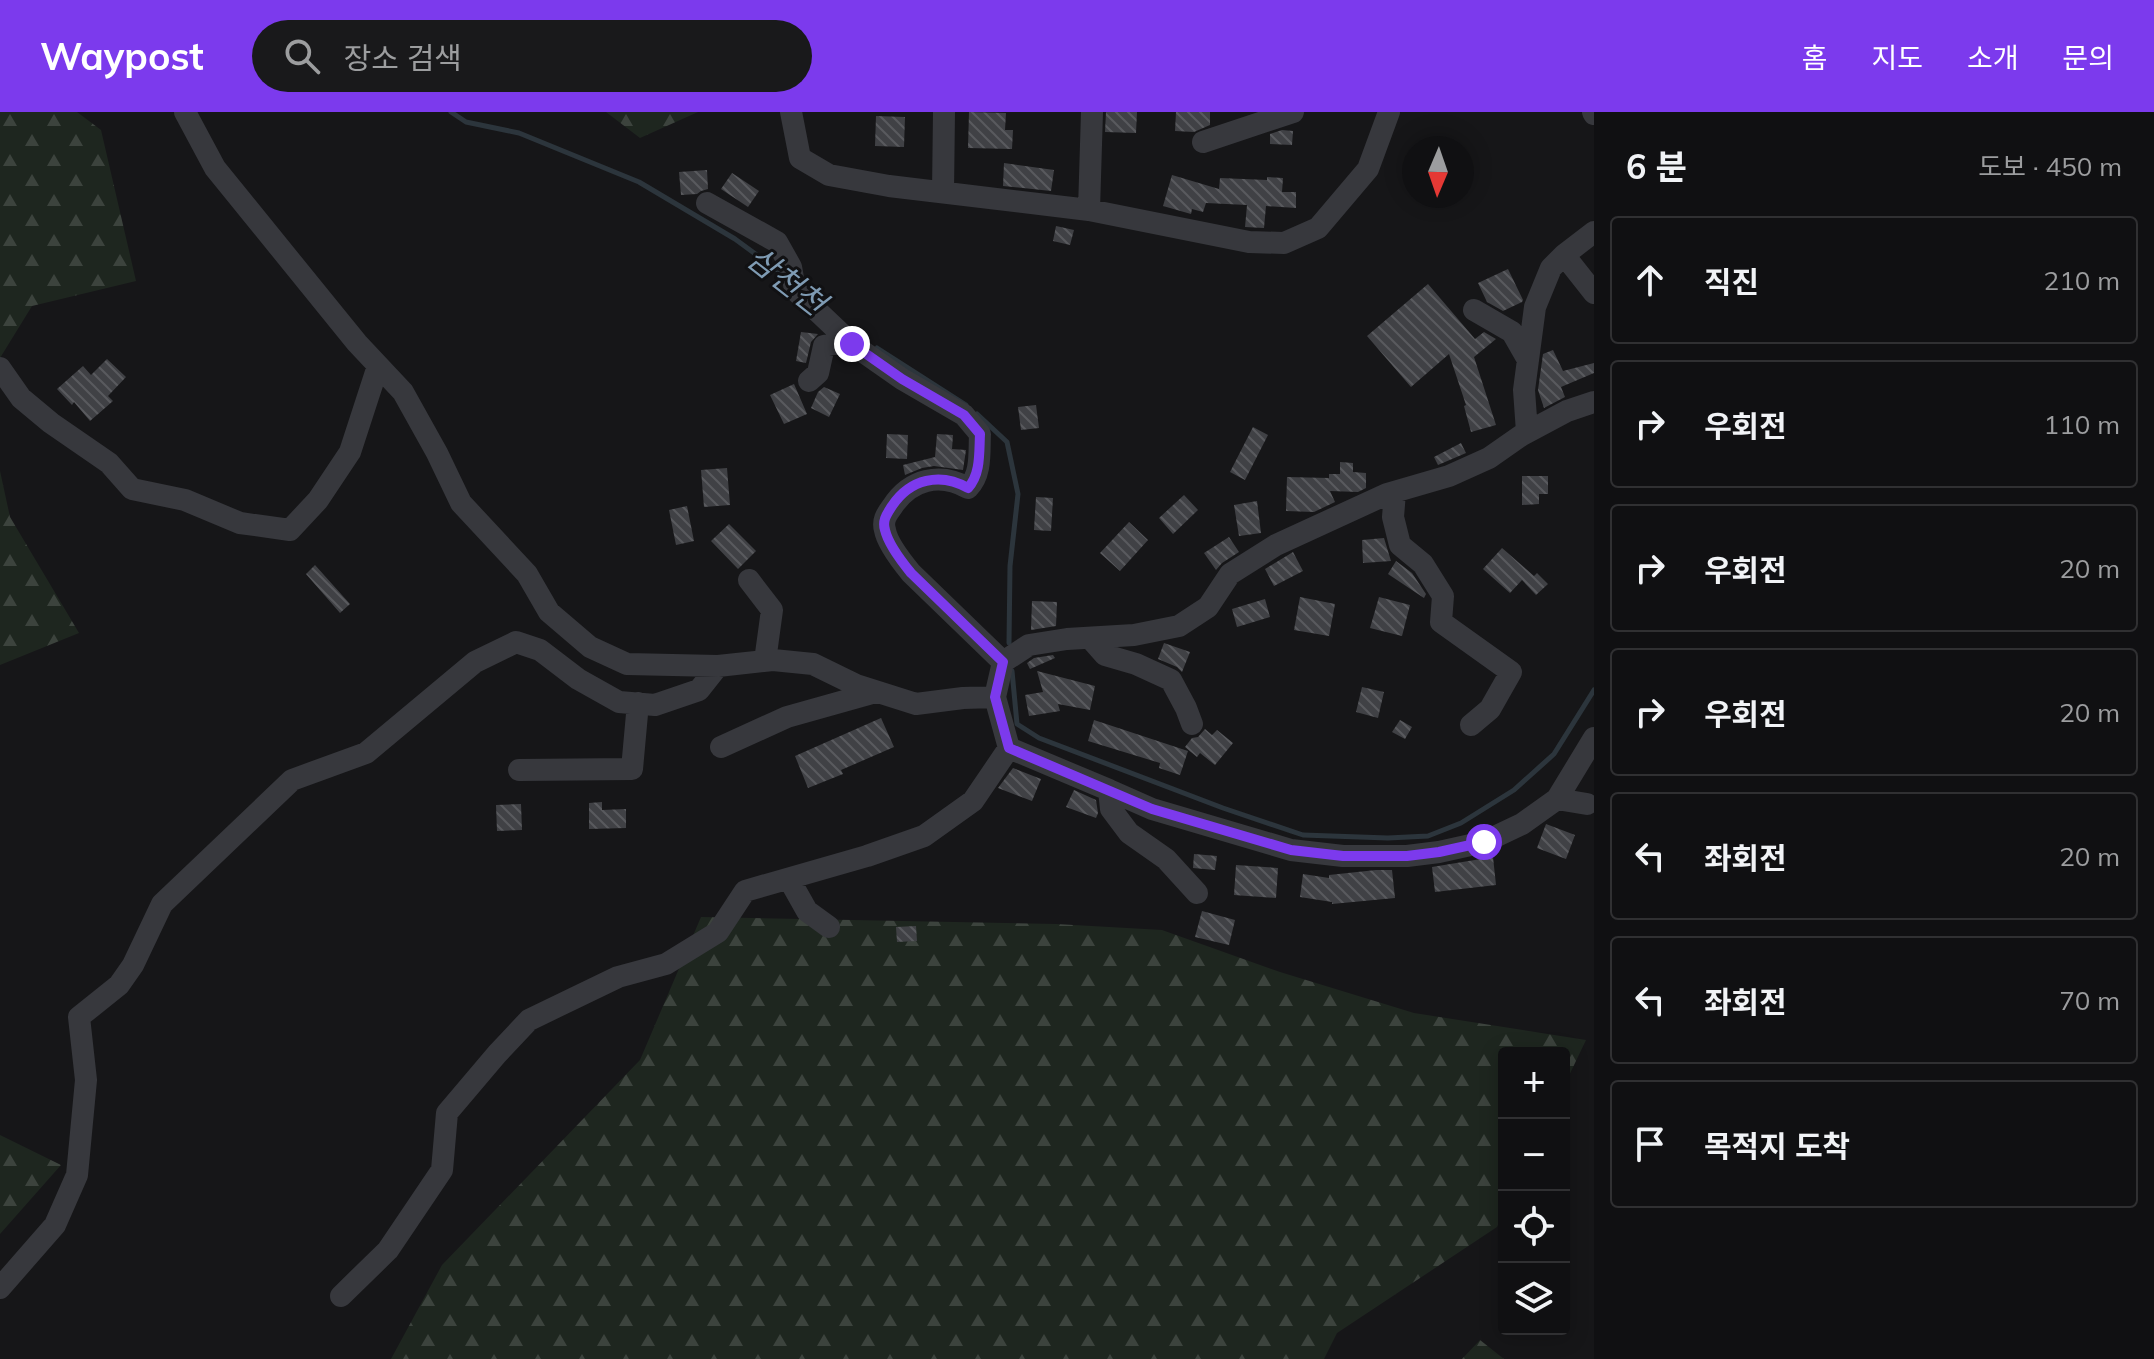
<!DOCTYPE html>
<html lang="ko">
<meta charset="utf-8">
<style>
:root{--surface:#101012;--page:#19191b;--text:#f1f3f6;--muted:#9c9d9f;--line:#303032;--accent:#7c3aed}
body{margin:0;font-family:Mulish,"Noto Sans KR",sans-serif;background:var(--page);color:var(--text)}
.controls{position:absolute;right:24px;bottom:24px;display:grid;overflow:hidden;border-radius:8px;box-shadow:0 4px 20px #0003}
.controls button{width:72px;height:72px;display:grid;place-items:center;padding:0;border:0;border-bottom:2px solid var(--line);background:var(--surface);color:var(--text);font:40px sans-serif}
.compass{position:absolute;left:1402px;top:24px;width:72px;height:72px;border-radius:50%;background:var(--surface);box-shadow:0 4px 20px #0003;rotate:182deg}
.stop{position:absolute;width:24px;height:24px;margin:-18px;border:6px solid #7c3aed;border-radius:50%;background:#fff}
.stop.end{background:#7c3aed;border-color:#fff;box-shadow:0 2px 8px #0008}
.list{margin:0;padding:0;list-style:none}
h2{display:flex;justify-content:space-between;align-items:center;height:104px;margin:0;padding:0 32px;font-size:34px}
h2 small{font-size:26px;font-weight:400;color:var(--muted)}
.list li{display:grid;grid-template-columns:52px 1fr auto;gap:24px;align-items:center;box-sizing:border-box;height:128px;margin:0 16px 16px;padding:0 16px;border:2px solid var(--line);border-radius:8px}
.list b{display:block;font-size:30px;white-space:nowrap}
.list em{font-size:26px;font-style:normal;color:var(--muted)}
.icon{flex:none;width:44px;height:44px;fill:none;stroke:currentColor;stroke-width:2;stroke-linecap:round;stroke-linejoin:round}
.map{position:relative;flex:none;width:1594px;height:1247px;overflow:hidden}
header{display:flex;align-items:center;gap:48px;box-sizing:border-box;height:112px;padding:0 40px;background:var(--accent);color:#fff}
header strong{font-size:38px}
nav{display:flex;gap:44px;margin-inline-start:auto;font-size:28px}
.search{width:560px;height:72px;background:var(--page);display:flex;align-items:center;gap:20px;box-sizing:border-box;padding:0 28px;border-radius:44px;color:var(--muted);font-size:30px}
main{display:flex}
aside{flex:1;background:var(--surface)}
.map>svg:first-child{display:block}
.forest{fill:url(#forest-firs)}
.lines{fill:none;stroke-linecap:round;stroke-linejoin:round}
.stream{stroke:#2c353c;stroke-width:5}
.building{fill:url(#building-back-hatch)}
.minor{stroke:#37383d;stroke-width:22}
.route{stroke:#7c3aed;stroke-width:10}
.labels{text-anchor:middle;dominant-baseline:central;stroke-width:6;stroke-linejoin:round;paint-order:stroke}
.water-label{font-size:32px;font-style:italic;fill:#7f9bb3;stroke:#111113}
</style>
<header>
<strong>Waypost</strong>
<div class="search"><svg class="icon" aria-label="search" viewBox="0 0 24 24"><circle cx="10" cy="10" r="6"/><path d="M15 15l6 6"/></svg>장소 검색</div>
<nav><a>홈</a><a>지도</a><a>소개</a><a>문의</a></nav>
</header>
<main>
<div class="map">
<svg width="1594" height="1247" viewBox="0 0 1594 1247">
<defs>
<pattern id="forest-firs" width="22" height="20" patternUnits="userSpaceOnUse" patternTransform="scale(2)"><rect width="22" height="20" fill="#1e261f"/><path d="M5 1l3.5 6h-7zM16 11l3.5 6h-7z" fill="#3c433d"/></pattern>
<pattern id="building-back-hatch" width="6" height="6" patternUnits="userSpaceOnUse" patternTransform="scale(2)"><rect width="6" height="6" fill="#404145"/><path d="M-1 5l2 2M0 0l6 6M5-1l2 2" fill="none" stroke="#595a5e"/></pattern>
</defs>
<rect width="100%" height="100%" fill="#161618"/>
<!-- forest -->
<path class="forest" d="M0 0H77L101 18 136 169 32 194 0 246Z
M606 0H698L640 26Z
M0 359 10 405 79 521 0 553Z
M701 805 1056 812 1162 818 1280 860 1414 901 1586 928 1564 974V941H1504V1100L1497 1115 1337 1221 1324 1247H391L442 1153 640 948Z
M0 1023 61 1053 0 1122Z
M1480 1228 1504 1247H1462Z"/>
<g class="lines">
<!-- stream -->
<path class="stream" d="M451 0 466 10 519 21 639 70 735 127 784 163
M877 236 966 293
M977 302 1007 330 1018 382 1010 454 1009 531
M1012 559 1017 612 1039 626 1223 696 1303 723 1388 726 1428 724 1461 711 1514 678 1554 642 1594 578"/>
</g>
<!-- building -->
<path class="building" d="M969 0 1006 1 1005 18H1013L1012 37 968 36Z
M1106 0H1137L1136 21 1105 20Z
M1176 0H1210V13L1194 20 1175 19Z
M876 4 905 5 904 35 875 34Z
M1282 18 1293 19 1292 33 1270 32V22Z
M1004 51 1054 58 1051 79 1003 74Z
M707 58 708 77 701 79 697 82 681 83 679 60Z
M732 61 759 79 748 95 721 77Z
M1172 63 1219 77 1220 66 1267 68V65L1283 66 1282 80H1296V96L1266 94 1264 116 1245 115 1247 93 1206 91 1203 100 1192 97 1191 102 1163 94Z
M1056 114 1074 118 1070 133 1053 129Z
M1508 157 1523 188 1522 190 1503 199 1487 190 1478 171Z
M1428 172 1475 227 1484 220 1496 227 1474 245 1496 313 1471 320 1464 294 1466 293 1449 242 1411 275 1367 224Z
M801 220 818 222 811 230 806 251 796 249Z
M1553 238 1563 259 1594 251V261L1561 275 1565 285 1544 296 1538 278 1543 242Z
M107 247 126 265 108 284 113 289 90 309 74 290 72 293 57 277 83 254 91 263Z
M794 272 807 302 784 312 770 283Z
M824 275 840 282 829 305 811 296 818 280Z
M1036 293 1039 316 1021 318 1018 295Z
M1253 315 1268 323 1245 368 1230 360Z
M887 322 908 323 907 347 886 346Z
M937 322 953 323 952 337 966 338 963 358 934 354 922 356 905 363 903 353 935 345Z
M1461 331 1466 341 1438 353 1434 345Z
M1340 350 1353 351V360L1366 361V376L1358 380 1330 379 1335 390 1314 400 1286 399 1287 365 1329 366V362H1340Z
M727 356 730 393 704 395 701 358Z
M1522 364H1548V382H1539V392L1522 393Z
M1184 383 1198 398 1173 422 1159 406Z
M1036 385 1053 386 1051 419 1034 418Z
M1257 389 1261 421 1239 424 1234 393Z
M687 394 694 429 676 433 669 398Z
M1129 410 1148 428 1120 459 1100 441Z
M729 412 756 439 738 457 711 429Z
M1229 425 1239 440 1222 451 1216 458 1204 441Z
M1384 426 1391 449 1363 451 1362 428Z
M1502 436 1534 464 1537 461 1548 472 1536 483 1522 468 1510 481 1483 457Z
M1293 440 1303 459 1274 474 1265 457Z
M1396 449 1412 461 1426 482 1424 486 1388 462Z
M315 453 350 492 340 501 306 462Z
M1300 485 1335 492 1329 524 1294 518Z
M1379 485 1410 493 1402 524 1370 516Z
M1265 487 1270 505 1237 515 1232 497Z
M1032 489 1057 490 1056 514 1031 518Z
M1164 531 1190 540 1182 560 1177 555 1158 547Z
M1053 543 1055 546 1030 557 1027 551 1034 546Z
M1037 559 1095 574 1090 598 1058 592 1060 599 1029 604 1025 583 1043 580Z
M1362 575 1384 580 1378 606 1356 600Z
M881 606 894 635 841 658 843 662 808 676 795 644Z
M1094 608 1188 639 1180 663 1159 656 1160 651 1088 629Z
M1400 608 1412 615 1405 627 1392 620Z
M1205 617 1212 623 1217 618 1233 631 1215 653 1200 641 1197 645 1185 635 1192 626 1198 625Z
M1013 656 1041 667 1032 689 998 676Z
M1074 678 1096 688 1098 701 1096 706 1066 695Z
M602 690V698L626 697V716L589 717V691Z
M521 692 522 718 497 719 496 693Z
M1546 712 1575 723 1566 747 1537 736Z
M1194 742 1217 744 1215 758 1193 756Z
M1493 745 1496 773 1435 780 1432 755Z
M1236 753 1278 756 1276 786 1234 783Z
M1376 758H1392L1395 786 1332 792V790L1300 785 1303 762 1329 766V763Z
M1202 799 1235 808 1229 833 1195 825Z
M916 814 917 829 897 830 896 815Z"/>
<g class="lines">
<!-- minor -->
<path class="minor" d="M185 0 215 56 357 231 403 280 437 341 461 391 527 462 549 500 590 535 627 552 718 554 773 548 813 552 856 573 916 592 963 586 995 585
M791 0 800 46 829 63 889 74 1089 98 1249 130 1284 131 1318 116 1368 57 1389 0
M1593 0 1594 2
M1203 30 1293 0
M943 80 944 0
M707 91 777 130 791 155 795 178 852 232 902 267 964 303 980 322C979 340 982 362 968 376 940 360 910 367 892 395 887 402 882 408 885 418 887 431 902 450 911 461L1003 550
M1089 98 1092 0
M1594 120 1564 143 1594 181
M1474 198 1512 220 1528 248
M0 256 21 286 51 311 109 351 132 377 185 388 240 411 290 418 318 388 350 340 378 254
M809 269 818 261 824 234 833 232H852
M1527 320 1524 278 1535 195 1551 156 1564 143
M1395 380 1393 405 1400 433 1423 452 1443 484 1441 510 1511 560 1490 597 1471 613
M749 468 772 498 765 549
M1090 526 1105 543 1136 552 1171 568 1186 596 1192 612
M721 635 787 605 876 580
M519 658 632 657 638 591
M1109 678 1152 697 1291 738 1343 744H1407L1439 740 1484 730 1522 712 1557 687 1594 626
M1557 687 1587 692
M789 767 807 799 829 815
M1197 781 1166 747 1129 721 1111 697 1109 678 1009 636 995 585 1003 550 1029 533 1067 527 1134 523 1179 514 1208 495 1230 462 1276 433 1387 382 1449 364 1489 346 1522 323 1567 299 1594 290
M0 1176 55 1113 77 1063 86 968 79 905 119 873 133 853 162 792 292 668 366 641 475 550 516 530 540 538 578 567 619 590 655 593 699 578 718 554
M341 1184 388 1138 442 1058 447 1001 497 942 529 908 618 865 666 852 718 820 745 779 867 744 924 724 973 689 1009 636"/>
</g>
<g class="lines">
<!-- route -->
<path class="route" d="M852 232 902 267 964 303 980 322C979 340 981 362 968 376 940 360 910 367 892 394 887 402 882 408 885 418 888 431 902 450 911 461L1003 550 995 585 1009 636 1152 697 1291 738 1343 744H1407L1439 740 1484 730"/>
</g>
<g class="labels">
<!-- water labels -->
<g class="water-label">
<text transform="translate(787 168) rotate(38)">삼천천</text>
</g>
</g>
</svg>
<div class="controls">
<button>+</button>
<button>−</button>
<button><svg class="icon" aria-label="locate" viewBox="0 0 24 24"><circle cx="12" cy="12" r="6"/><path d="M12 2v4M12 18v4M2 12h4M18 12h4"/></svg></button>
<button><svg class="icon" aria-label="layers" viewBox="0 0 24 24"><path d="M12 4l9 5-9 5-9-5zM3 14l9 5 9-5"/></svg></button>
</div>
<svg class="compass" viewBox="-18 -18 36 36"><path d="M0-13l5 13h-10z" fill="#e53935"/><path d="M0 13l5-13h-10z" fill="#9c9d9f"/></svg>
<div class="stop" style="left:1484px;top:730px"></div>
<div class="stop end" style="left:852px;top:232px"></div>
</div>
<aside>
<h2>6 분<small>도보 · 450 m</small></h2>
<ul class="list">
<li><svg class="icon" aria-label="ahead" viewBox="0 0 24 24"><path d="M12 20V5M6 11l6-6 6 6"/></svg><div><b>직진</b></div><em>210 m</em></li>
<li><svg class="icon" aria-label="right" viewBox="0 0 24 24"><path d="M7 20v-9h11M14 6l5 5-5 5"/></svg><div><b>우회전</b></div><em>110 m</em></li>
<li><svg class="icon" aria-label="right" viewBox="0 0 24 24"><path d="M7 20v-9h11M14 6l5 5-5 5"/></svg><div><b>우회전</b></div><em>20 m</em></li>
<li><svg class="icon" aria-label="right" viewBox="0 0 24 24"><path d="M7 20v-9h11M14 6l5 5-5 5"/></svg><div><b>우회전</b></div><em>20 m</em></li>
<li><svg class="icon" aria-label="left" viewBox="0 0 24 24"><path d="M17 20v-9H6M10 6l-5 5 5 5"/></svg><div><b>좌회전</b></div><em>20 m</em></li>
<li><svg class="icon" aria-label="left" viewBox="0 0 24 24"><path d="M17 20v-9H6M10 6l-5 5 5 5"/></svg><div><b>좌회전</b></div><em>70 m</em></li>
<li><svg class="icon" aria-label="arrive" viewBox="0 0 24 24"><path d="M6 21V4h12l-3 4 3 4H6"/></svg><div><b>목적지 도착</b></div></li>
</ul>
</aside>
</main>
